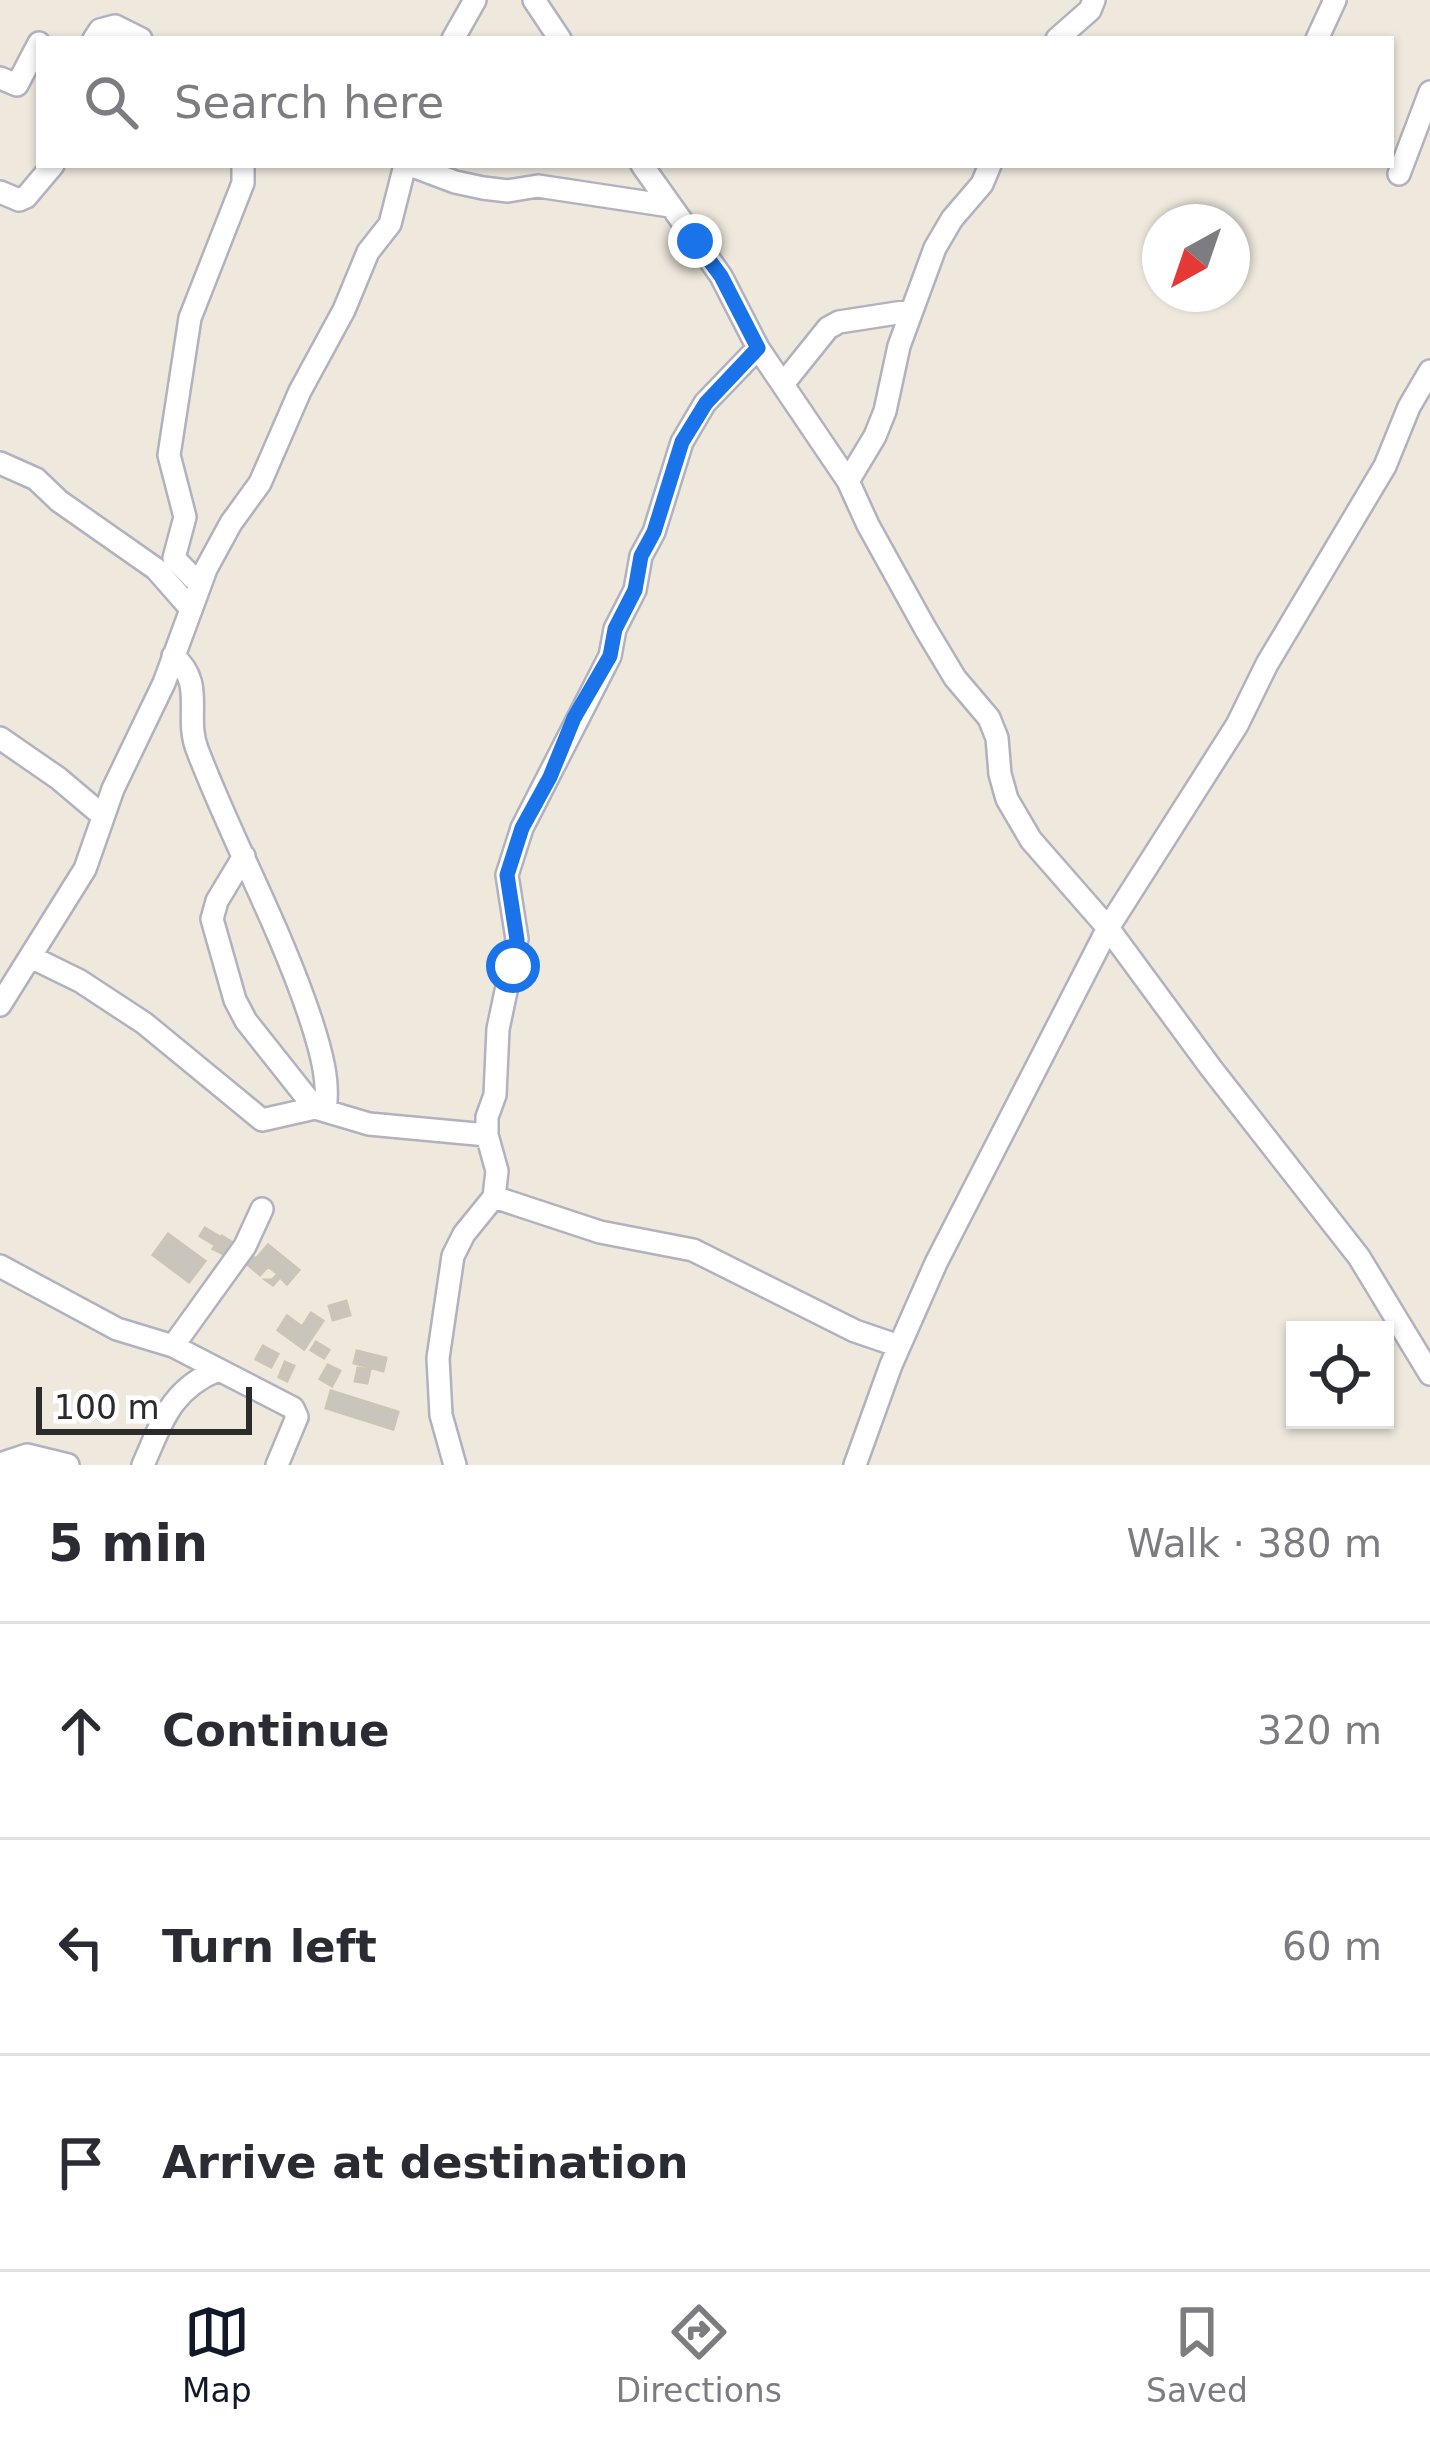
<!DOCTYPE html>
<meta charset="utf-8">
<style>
:root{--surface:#fff;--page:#f2f2f3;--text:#2b2b33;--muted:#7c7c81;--line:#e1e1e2;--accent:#111827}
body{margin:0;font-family:"DejaVu Sans",sans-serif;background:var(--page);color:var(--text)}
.controls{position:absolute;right:36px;bottom:36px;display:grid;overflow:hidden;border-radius:0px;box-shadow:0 3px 9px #0004}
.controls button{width:108px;height:108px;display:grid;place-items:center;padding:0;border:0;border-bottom:3px solid var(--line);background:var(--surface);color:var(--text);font:60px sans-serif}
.compass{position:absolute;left:1142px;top:204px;width:108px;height:108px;border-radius:50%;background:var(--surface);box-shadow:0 3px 9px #0004;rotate:220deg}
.scale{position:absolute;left:36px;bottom:30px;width:216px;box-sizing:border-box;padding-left:12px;border:6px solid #2b2b2b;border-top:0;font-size:33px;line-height:42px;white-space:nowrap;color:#2b2b2b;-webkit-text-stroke:9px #fff;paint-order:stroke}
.stop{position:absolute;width:36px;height:36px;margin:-27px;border:9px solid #1a73e8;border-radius:50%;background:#fff}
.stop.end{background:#1a73e8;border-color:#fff;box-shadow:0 3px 12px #0008}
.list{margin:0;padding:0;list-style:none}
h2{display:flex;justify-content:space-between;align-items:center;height:156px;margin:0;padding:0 48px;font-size:51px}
h2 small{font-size:39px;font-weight:400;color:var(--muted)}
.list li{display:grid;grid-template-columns:78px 1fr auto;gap:36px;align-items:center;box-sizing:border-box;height:216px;padding:0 48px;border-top:3px solid var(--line)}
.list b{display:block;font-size:45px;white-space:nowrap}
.list em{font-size:39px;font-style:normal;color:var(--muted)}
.icon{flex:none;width:66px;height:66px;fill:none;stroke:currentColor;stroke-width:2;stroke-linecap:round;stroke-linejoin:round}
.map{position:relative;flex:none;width:1430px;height:1465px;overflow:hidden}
.search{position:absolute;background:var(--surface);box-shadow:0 3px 9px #0004;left:36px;right:36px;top:36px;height:132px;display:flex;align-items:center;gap:30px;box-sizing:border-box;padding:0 42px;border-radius:0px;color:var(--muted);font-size:45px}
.sheet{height:804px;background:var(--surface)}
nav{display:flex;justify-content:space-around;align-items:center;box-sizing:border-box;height:168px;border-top:3px solid var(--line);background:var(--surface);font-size:33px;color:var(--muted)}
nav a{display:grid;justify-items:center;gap:6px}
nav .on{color:var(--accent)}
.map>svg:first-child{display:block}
.building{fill:#c9c5bc;stroke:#cac5b6;stroke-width:3}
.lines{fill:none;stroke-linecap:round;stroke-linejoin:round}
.minor-casing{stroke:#b1b1c0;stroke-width:26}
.minor{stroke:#fff;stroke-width:21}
.route{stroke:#1a73e8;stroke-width:15}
</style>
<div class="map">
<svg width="1430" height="1465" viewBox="0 0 1430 1465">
<rect width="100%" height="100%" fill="#eee8dd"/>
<!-- building -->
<path class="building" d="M205 1228 220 1237 215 1245 200 1236Z
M168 1234 205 1261 189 1282 153 1255Z
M222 1236 236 1245 228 1256 213 1249Z
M268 1245 299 1270 287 1284 280 1277 273 1285 266 1280H272L278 1274 268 1266 260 1275 245 1262 251 1255 260 1262 256 1259Z
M346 1301 350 1315 333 1320 329 1306Z
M311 1313 323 1321 304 1349 278 1330 287 1316 302 1327Z
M316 1342 329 1350 324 1358 311 1350Z
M263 1346 278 1354 271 1367 256 1359Z
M357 1351 386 1358 383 1371 354 1363Z
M285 1362 294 1366 287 1381 279 1377Z
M328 1365 340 1371 332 1386 320 1379Z
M358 1368 370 1370 367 1383 355 1381Z
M331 1391 398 1412 393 1429 326 1408Z"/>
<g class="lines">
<!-- minor casing -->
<g class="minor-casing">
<path id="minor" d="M534 0 560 39
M94 39 100 30 115 26 141 39
M453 39 475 0
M1057 39 1090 10 1094 0
M1317 39 1335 0
M0 78 17 85 39 43
M410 165 455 182 483 188 508 191 538 186 670 206
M642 165 721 276 758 348 848 481 868 525 925 628 955 678 989 718 997 738 1000 774 1007 799 1031 840 1108 928 1211 1068 1359 1257 1430 1374
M1399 174 1430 92
M0 192 19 200 26 197 53 165
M783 384 828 328 839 322 910 311
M0 463 36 479 59 501 156 569 191 609
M848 481 875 436 885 411 899 346 935 248 952 219 982 184 990 165
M200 585 174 558 185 517 169 455 190 318 243 183V165
M173 656C206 683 184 715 197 749 232 841 280 926 311 1020 320 1048 330 1081 325 1110
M0 738 58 778 103 816
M244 856 217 901 212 919 235 1000 246 1021 315 1108
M33 958 80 981 144 1023 262 1120 315 1108 369 1124 487 1135
M0 1005 85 869 113 789 164 683 206 569 231 523 260 483 300 391 344 310 368 252 390 224 405 165
M494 1197 600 1232 693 1250 855 1331 899 1346
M262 1209 245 1246 173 1346 293 1408 297 1417 277 1465
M0 1266 117 1329 173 1346
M0 1464 27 1455 68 1465
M143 1465C162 1422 171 1389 218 1370
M455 1465 441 1415 438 1358 453 1256 464 1234 494 1197 497 1171 487 1135V1117L495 1095 498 1029 517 939 507 875 522 828 610 656 615 629 635 590 641 556 654 532 682 442 705 403 758 348
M855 1465 891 1365 936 1263 1108 928 1237 725 1267 664 1385 466 1409 407 1430 371"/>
</g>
<!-- minor -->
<use href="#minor" class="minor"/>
</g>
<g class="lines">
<!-- route -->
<path class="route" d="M513 966 517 940 507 875 522 828 550 777 574 718 610 656 615 629 635 590 641 556 654 532 682 442 706 403 758 348 721 276 695 241"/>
</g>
</svg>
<div class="controls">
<button><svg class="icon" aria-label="locate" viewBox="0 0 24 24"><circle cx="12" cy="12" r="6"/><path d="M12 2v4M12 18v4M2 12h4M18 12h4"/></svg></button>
</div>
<svg class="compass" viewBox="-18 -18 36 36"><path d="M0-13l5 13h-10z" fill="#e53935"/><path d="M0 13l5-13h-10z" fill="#7c7c81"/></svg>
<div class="scale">100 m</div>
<div class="stop" style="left:513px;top:966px"></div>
<div class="stop end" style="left:695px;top:241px"></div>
<div class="search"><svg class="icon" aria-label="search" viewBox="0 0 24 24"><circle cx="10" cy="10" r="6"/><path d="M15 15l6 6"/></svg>Search here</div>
</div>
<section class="sheet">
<h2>5 min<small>Walk · 380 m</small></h2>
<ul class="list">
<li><svg class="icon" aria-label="ahead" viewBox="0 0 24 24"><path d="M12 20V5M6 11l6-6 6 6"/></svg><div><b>Continue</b></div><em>320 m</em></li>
<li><svg class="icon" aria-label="left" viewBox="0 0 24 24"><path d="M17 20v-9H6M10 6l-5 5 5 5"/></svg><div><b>Turn left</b></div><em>60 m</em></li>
<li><svg class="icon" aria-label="arrive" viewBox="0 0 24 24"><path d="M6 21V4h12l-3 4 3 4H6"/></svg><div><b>Arrive at destination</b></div></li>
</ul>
</section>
<nav>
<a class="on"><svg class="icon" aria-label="map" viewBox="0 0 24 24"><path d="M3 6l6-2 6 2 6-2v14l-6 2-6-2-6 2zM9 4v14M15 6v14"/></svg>Map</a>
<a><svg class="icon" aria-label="directions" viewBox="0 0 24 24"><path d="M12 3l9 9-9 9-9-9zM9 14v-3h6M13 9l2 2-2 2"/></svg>Directions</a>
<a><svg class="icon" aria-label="saved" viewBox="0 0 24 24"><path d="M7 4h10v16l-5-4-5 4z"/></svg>Saved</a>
</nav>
